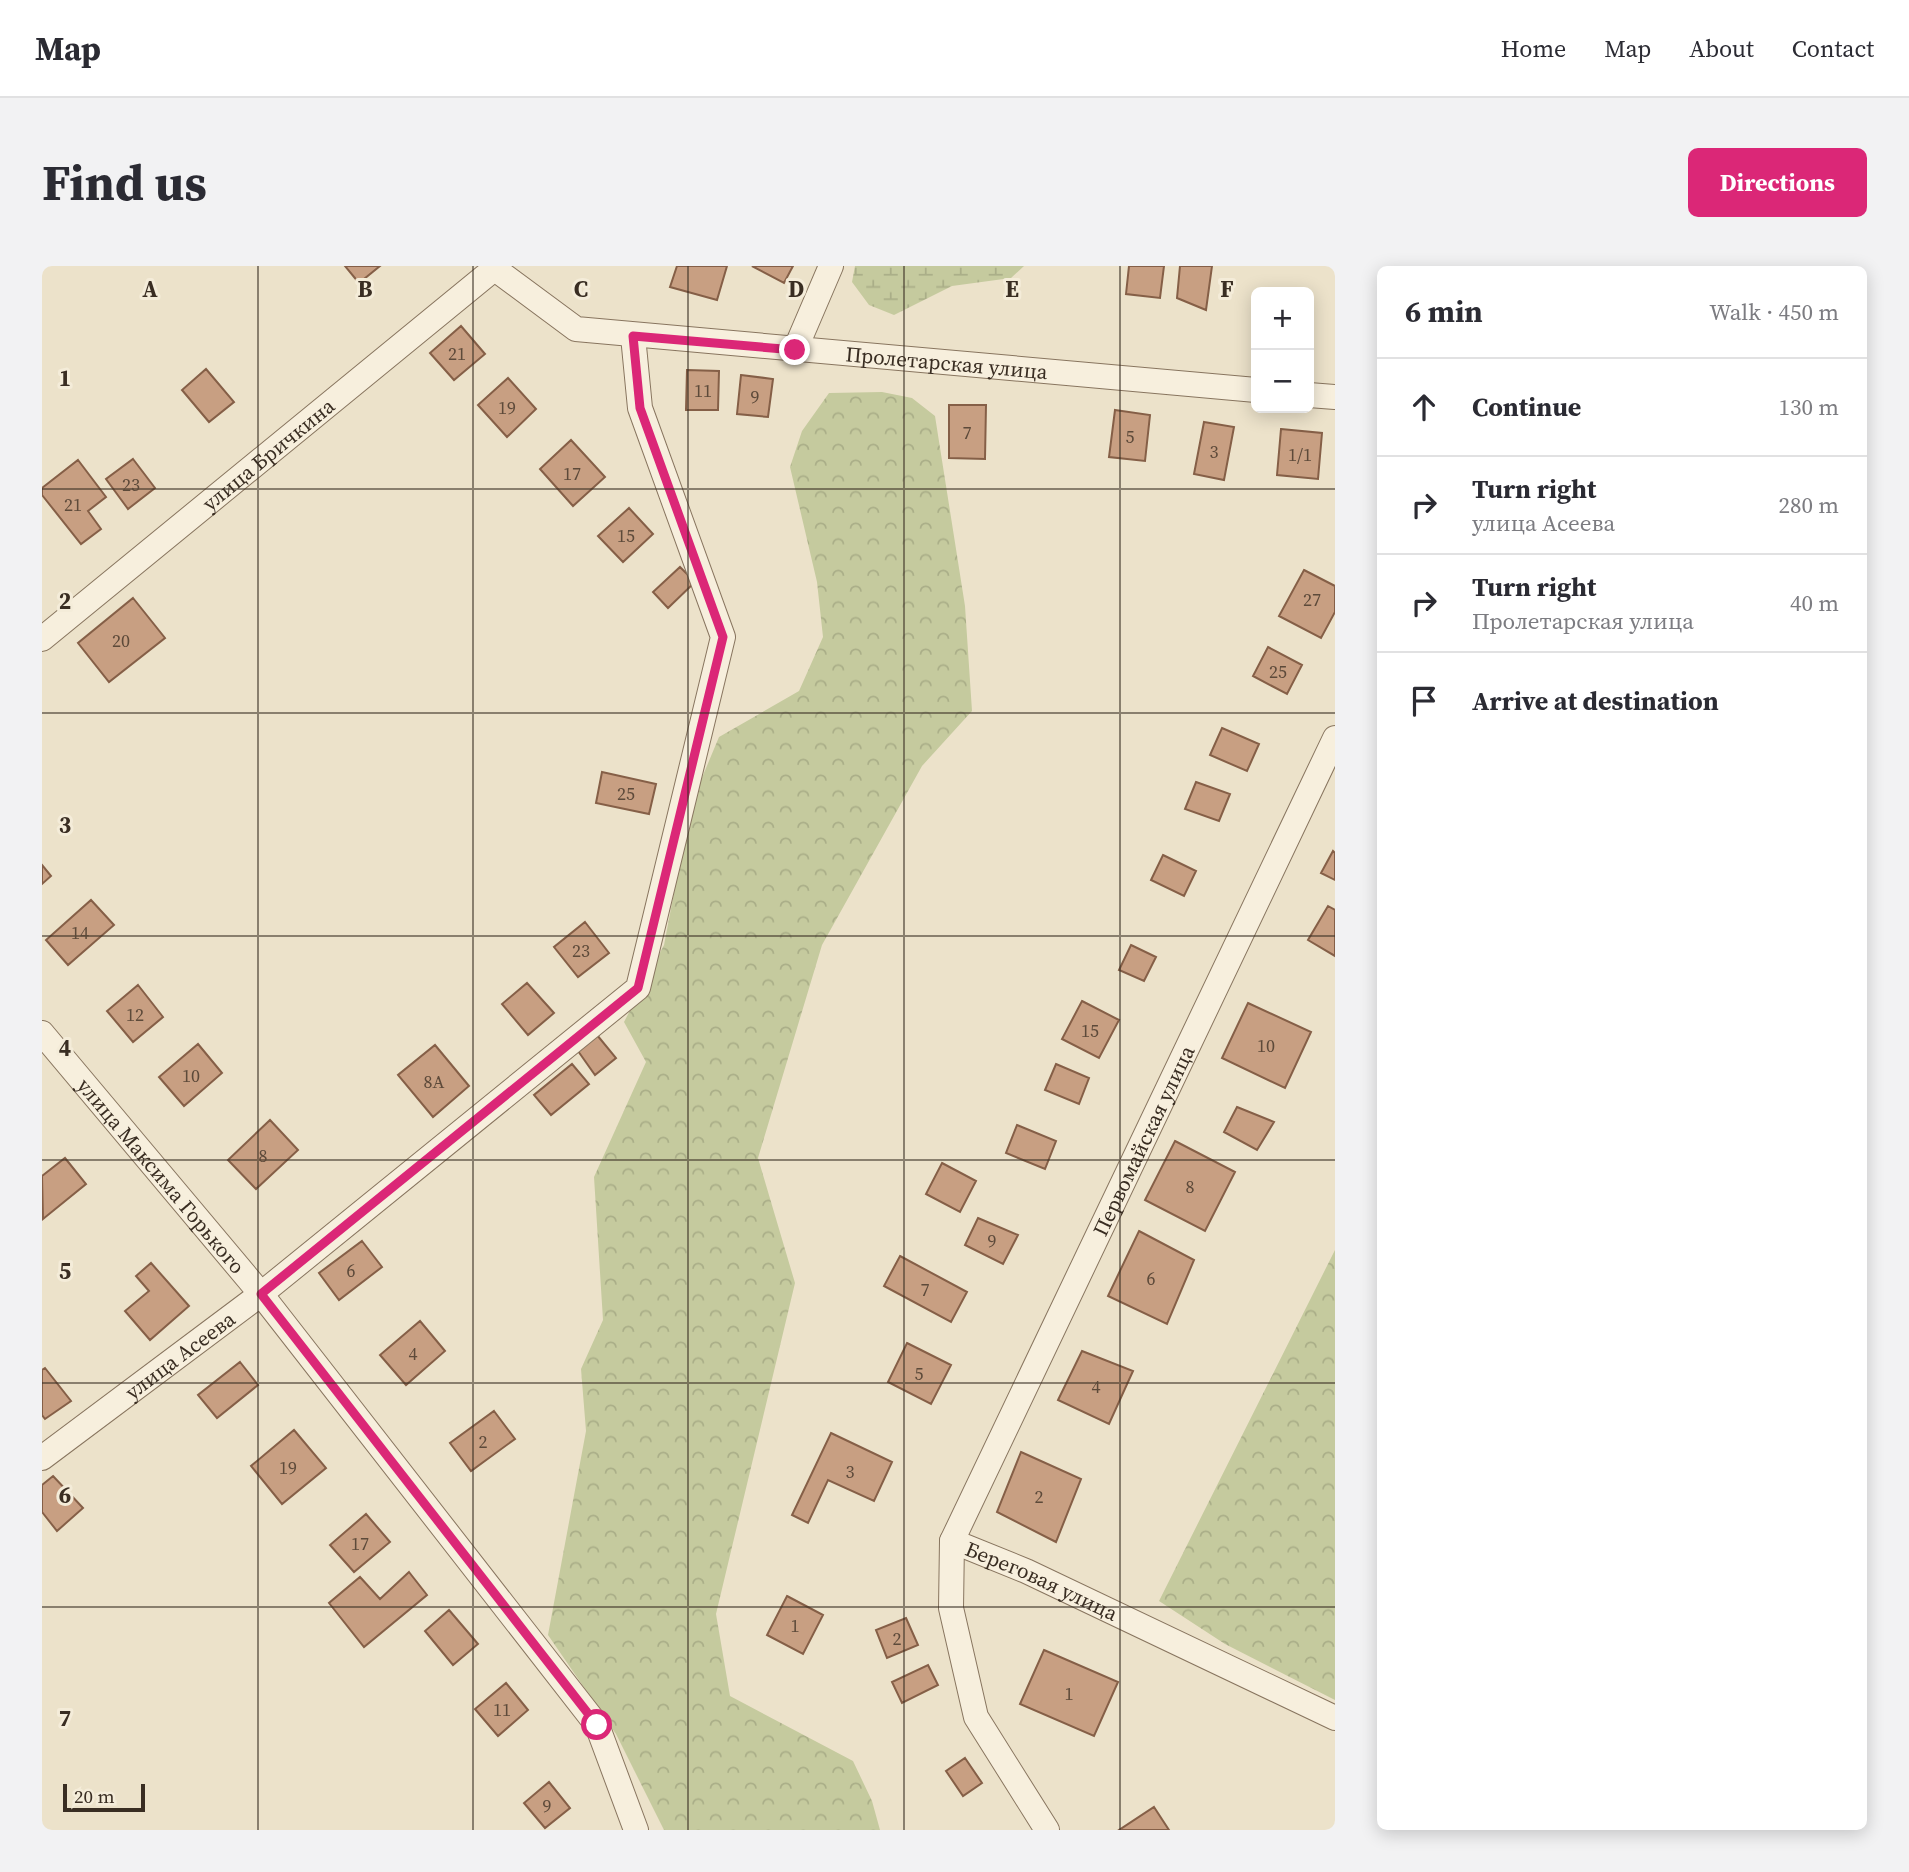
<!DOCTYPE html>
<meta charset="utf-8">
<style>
:root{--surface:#fff;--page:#f2f2f3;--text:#2b2b33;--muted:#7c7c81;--line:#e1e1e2;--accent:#db2777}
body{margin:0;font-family:"Source Serif 4",serif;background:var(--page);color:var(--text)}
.controls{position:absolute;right:21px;top:21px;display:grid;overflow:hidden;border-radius:10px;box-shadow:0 4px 18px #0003}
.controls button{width:63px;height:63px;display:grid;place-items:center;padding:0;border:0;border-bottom:2px solid var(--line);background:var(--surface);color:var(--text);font:35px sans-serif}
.scale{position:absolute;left:21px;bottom:18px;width:82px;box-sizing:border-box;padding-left:7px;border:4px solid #392d22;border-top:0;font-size:19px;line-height:24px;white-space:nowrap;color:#392d22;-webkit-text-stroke:5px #f4ecd9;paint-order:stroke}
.stop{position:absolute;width:21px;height:21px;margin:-16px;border:5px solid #db2777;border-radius:50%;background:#fff}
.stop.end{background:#db2777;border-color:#fff;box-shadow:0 2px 7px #0008}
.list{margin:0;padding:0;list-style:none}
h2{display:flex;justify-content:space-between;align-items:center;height:91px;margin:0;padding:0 28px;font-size:30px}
h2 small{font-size:23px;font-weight:400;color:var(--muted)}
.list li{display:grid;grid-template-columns:46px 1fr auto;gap:21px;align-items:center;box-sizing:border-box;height:98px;padding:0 28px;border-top:2px solid var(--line)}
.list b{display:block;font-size:26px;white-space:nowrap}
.list p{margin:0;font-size:23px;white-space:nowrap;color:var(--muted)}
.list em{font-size:23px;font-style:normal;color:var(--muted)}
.icon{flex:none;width:38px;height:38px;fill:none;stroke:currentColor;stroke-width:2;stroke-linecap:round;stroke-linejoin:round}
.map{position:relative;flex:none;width:1293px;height:1564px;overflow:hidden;border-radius:10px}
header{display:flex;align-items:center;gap:42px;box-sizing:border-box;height:98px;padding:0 35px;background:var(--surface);border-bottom:2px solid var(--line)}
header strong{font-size:33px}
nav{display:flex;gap:38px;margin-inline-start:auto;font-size:24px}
.intro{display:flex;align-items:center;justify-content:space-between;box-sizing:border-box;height:168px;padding:0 42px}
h1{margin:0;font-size:49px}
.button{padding:18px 32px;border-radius:10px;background:var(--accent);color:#fff;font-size:24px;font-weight:700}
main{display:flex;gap:42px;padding:0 42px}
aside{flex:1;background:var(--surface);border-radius:10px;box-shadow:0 4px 18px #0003}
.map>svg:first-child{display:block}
.forest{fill:url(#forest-crowns)}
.wetland{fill:url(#wetland-marsh)}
.building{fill:#c89f82;stroke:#855f47;stroke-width:2}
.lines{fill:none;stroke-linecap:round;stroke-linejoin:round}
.street-casing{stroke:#88755f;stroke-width:26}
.street{stroke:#f7efdd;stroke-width:24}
.route{stroke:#db2777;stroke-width:9}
.grid{fill:none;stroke:#392d22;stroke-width:2;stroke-opacity:0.55}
.labels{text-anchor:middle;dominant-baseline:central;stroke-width:6;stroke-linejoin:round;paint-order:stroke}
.number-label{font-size:18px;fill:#5d4a3a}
.street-label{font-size:21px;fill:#392d22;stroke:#f4ecd9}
.grid-label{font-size:23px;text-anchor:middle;font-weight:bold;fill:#392d22;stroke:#f4ecd9;stroke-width:6;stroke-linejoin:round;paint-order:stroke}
</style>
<header>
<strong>Map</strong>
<nav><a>Home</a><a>Map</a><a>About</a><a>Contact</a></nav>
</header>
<div class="intro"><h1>Find us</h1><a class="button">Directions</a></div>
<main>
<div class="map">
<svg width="1293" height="1564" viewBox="0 0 1293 1564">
<defs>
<pattern id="forest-crowns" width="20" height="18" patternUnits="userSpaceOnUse" patternTransform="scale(1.75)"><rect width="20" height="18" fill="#c5ca9e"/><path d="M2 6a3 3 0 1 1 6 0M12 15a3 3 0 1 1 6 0" fill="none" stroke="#aaae88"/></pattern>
<pattern id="wetland-marsh" width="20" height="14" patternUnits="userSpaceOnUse" patternTransform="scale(1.75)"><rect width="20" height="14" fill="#c5ca9e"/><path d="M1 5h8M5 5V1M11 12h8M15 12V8" fill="none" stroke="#aaae88"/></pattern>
</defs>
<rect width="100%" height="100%" fill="#ece2ca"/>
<!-- forest -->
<path class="forest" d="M840 126 870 132 893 150 923 340 930 445 880 500 780 679 716 892 753 1017 674 1348 688 1430 811 1495 830 1535 838 1564H622L574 1468 506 1369 544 1165 539 1103 561 1054 552 911 604 796 582 756 622 679 649 538 677 471 757 425 781 371 775 316 748 201 760 165 787 127Z
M1293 984V1434L1183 1378 1117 1335Z"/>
<!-- wetland -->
<path class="wetland" d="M813 0H982L969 12 910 20 852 49 827 39 810 16Z"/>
<!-- building -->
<path class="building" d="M303 0H338L317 17Z
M635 0H685L675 34 628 21Z
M710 0H751L742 17Z
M1087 0H1122L1118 32 1084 28Z
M1138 0H1170L1164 44 1135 32Z
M419 60 443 88 412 114 388 87Z
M164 103 192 136 167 156 140 124Z
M645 104 677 105 676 144H644Z
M699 109 731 113 726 151 695 148Z
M466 112 494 143 465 171 436 139Z
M907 139H944L943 193 907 192Z
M1073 144 1108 149 1103 195 1067 191Z
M1162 156 1192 161 1182 214 1152 208Z
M1239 163 1280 167 1276 213 1235 209Z
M529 174 563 211 531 240 498 203Z
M91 193 113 222 86 243 64 213Z
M36 194 64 231 46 245 59 263 39 278 0 229V222Z
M587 242 611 268 581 296 556 270Z
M638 301 653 316 626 342 611 326Z
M1262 304 1293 320V346L1279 372 1237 350Z
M91 332 123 372 67 416 36 377Z
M1226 381 1260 399 1245 428 1211 410Z
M1180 462 1217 478 1205 505 1168 489Z
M560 506 614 518 607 548 554 537Z
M1154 516 1188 528 1177 555 1143 543Z
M1291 585 1293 587V614L1279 607Z
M1121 589 1154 605 1142 630 1109 614Z
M0 599 9 610 0 618Z
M49 634 72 659 26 699 4 674Z
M1286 640 1293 644V690L1266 674Z
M543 656 567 687 536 711 512 681Z
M1089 679 1114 691 1102 715 1077 704Z
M485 717 512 747 486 769 460 738Z
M96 719 121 751 91 776 65 745Z
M1040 735 1077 754 1057 792 1020 773Z
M1206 737 1269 766 1243 822 1180 792Z
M555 769 574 792 553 809 536 785Z
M156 778 180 807 142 840 117 811Z
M393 779 427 820 391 851 356 809Z
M530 798 547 818 509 849 492 829Z
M1014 798 1047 812 1037 838 1003 824Z
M1195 841 1232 856 1215 884 1182 866Z
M228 854 256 884 214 923 186 894Z
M975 859 1014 875 1003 903 964 887Z
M1133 875 1193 906 1163 965 1103 934Z
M23 892 44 918 1 953 0 910Z
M900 897 934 915 918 946 884 928Z
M936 952 976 969 961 998 923 979Z
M1097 965 1152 994 1125 1058 1066 1030Z
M320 975 340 1001 297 1034 277 1007Z
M858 990 925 1026 909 1056 842 1020Z
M109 997 147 1040 108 1074 83 1045 107 1025 94 1010Z
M378 1055 403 1085 364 1119 338 1089Z
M865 1077 909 1099 889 1138 846 1116Z
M1040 1085 1091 1105 1067 1158 1016 1134Z
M198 1096 216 1119 175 1152 156 1129Z
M3 1102 29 1135 3 1153 0 1149V1104Z
M452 1145 473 1173 429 1205 408 1177Z
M252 1164 284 1202 240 1238 209 1200Z
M789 1167 850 1196 832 1235 786 1214 766 1257 750 1249Z
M979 1186 1039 1213 1014 1276 955 1246Z
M11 1210 41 1242 15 1265 0 1246V1219Z
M324 1248 348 1276 312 1306 288 1279Z
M367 1306 385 1329 322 1381 287 1337 318 1311 338 1333Z
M745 1330 781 1349 761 1388 725 1369Z
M407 1344 436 1378 411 1399 383 1365Z
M864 1352 876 1379 845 1392 834 1364Z
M1002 1384 1076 1416 1052 1470 978 1438Z
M886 1399 896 1419 860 1437 850 1416Z
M464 1417 486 1444 456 1470 433 1443Z
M923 1492 940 1517 921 1530 904 1505Z
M507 1516 528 1542 503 1562 482 1537Z
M1112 1541 1127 1564H1077Z"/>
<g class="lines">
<!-- street casing -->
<g class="street-casing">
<g id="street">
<path id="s1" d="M449 0 534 63 1214 124"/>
<path d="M753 84 789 0"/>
<path d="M1267 129 1293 131"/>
<path id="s2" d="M0 373 452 3"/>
<path id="s3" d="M0 767 219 1028 555 1459 594 1564"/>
<path id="s4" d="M0 1192 219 1028 596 722 681 371 598 142 591 70"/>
<path id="s5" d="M910 1275 984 1305 1293 1452"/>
<path id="s6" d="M1005 1564 934 1451 909 1342 910 1275 1293 472"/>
</g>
</g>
<!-- street -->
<use href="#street" class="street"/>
</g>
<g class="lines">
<!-- route -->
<path class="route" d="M555 1459 219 1028 596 722 681 371 598 142 591 70 753 84"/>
</g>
<!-- grid -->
<path class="grid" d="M216 0V1564M431 0V1564M646 0V1564M862 0V1564M1078 0V1564M0 223H1293M0 447H1293M0 670H1293M0 894H1293M0 1117H1293M0 1341H1293"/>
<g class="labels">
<!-- number labels -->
<g class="number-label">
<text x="415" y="87">21</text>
<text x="661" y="124">11</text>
<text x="713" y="130">9</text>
<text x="465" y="141">19</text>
<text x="925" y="166">7</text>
<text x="1088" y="170">5</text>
<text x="1172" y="185">3</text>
<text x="1258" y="188">1/1</text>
<text x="530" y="207">17</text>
<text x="89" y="218">23</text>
<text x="31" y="238">21</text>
<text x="584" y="269">15</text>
<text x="1270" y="333">27</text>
<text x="79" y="374">20</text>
<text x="1236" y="405">25</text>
<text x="584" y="527">25</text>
<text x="38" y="666">14</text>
<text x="539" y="684">23</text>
<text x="93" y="748">12</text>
<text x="1048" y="764">15</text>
<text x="1224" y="779">10</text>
<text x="149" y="809">10</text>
<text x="392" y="815">8А</text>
<text x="221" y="889">8</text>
<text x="1148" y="920">8</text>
<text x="950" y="974">9</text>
<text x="309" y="1004">6</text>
<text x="1109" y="1012">6</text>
<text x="883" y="1023">7</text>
<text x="371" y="1087">4</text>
<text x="877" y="1107">5</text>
<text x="1054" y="1120">4</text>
<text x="441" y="1175">2</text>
<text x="246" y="1201">19</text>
<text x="808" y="1205">3</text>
<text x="997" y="1230">2</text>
<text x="318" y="1277">17</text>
<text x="753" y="1359">1</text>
<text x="855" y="1372">2</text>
<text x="1027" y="1427">1</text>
<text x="460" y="1443">11</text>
<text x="505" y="1539">9</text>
</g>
<!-- street labels -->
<g class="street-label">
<text stroke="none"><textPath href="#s1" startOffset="478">Пролетарская улица</textPath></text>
<text stroke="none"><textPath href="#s2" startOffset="292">улица Бричкина</textPath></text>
<text stroke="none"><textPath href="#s6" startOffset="756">Первомайская улица</textPath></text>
<text stroke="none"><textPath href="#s3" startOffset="186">улица Максима Горького</textPath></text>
<text stroke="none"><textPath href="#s4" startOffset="172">улица Асеева</textPath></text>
<text stroke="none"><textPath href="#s5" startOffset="98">Береговая улица</textPath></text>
</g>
</g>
<g class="grid-label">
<text x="108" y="31">A</text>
<text x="323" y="31">B</text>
<text x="539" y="31">C</text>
<text x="754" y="31">D</text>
<text x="970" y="31">E</text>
<text x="1185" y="31">F</text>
<text x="23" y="120">1</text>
<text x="23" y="343">2</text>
<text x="23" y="567">3</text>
<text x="23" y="790">4</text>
<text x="23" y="1013">5</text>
<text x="23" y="1237">6</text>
<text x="23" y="1460">7</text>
</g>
</svg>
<div class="controls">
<button>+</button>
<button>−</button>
</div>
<div class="scale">20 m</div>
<div class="stop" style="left:555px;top:1459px"></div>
<div class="stop end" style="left:753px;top:84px"></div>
</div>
<aside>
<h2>6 min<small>Walk · 450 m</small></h2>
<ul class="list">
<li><svg class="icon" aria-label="ahead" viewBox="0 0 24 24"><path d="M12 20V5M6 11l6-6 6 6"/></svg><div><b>Continue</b></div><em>130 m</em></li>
<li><svg class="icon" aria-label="right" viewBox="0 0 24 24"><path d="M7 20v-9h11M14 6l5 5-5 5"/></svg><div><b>Turn right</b><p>улица Асеева</p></div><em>280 m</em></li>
<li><svg class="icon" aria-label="right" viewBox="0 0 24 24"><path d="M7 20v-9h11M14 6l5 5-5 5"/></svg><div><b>Turn right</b><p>Пролетарская улица</p></div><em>40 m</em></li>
<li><svg class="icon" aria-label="arrive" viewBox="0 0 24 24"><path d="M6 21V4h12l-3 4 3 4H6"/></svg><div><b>Arrive at destination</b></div></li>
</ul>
</aside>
</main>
